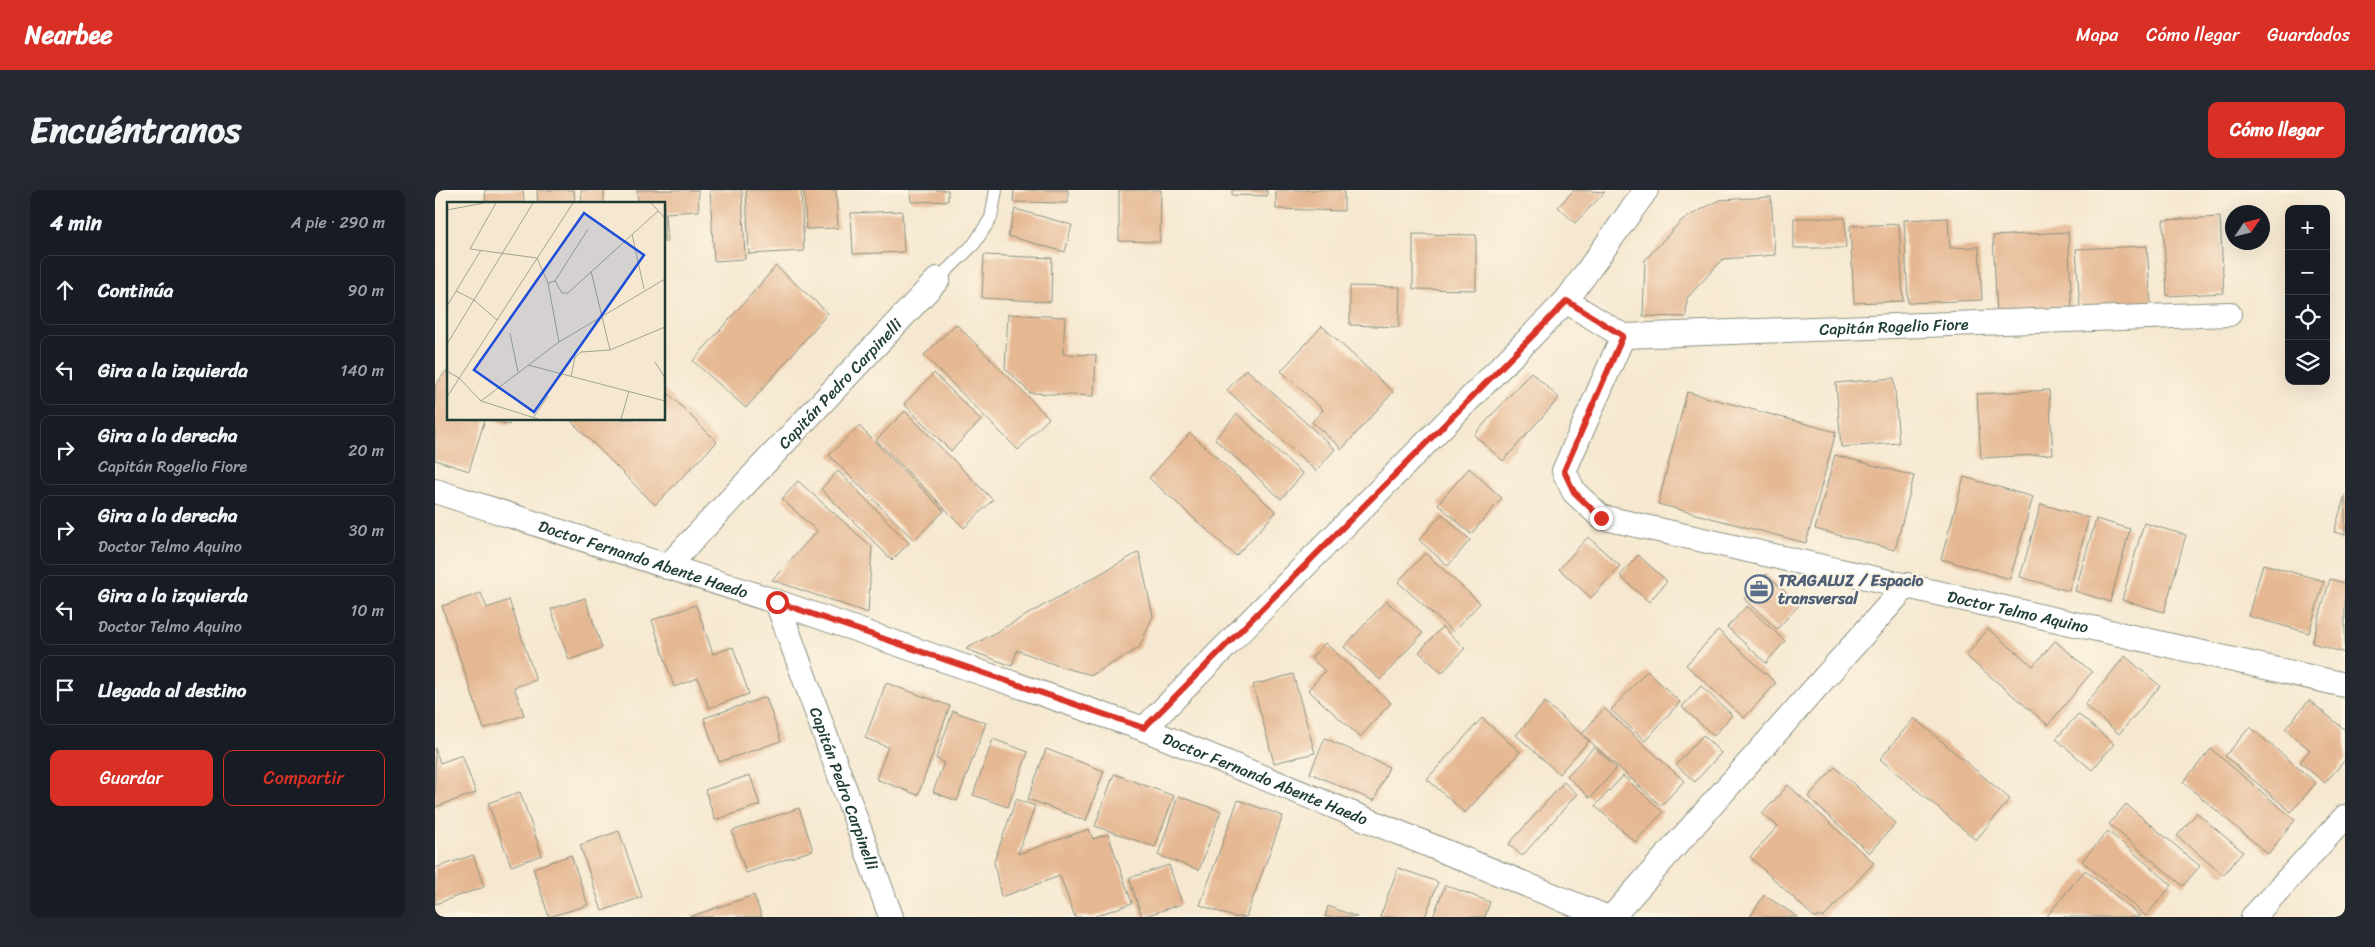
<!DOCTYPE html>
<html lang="es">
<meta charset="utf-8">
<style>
:root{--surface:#171b24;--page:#242831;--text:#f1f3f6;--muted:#9ea1a6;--line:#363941;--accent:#d93025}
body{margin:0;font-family:Sriracha,sans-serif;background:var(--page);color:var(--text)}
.controls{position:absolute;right:15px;top:15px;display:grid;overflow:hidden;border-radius:10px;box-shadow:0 5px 20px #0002}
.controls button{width:45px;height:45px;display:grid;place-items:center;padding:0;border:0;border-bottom:1px solid var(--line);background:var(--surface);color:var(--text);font:25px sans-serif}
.compass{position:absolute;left:1790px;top:15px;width:45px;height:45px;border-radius:50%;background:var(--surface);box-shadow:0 5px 20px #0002;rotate:55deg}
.stop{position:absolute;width:15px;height:15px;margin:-11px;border:4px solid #d93025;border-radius:50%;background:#fff}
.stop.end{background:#d93025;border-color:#fff;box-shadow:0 1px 5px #0008}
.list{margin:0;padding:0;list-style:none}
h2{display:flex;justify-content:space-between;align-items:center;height:65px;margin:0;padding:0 20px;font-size:21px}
h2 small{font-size:16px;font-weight:400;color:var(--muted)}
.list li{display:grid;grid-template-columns:32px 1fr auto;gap:15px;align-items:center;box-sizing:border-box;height:70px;margin:0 10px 10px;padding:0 10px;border:1px solid var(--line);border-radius:10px}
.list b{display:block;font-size:19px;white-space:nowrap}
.list p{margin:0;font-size:16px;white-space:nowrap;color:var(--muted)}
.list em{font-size:16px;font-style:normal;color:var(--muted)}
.actions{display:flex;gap:10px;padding:15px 20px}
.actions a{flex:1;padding:11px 0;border:1px solid var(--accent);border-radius:10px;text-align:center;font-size:18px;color:var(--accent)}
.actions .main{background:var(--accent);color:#fff}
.icon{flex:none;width:28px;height:28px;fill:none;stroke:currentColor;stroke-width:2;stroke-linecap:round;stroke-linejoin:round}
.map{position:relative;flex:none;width:1910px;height:727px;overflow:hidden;border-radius:10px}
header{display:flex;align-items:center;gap:30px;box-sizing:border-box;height:70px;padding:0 25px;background:var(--accent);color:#fff}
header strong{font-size:24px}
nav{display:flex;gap:28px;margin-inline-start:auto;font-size:18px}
.intro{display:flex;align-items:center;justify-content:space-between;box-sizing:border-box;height:120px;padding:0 30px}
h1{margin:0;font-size:35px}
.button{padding:12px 22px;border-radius:10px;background:var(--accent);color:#fff;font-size:18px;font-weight:700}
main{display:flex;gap:30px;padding:0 30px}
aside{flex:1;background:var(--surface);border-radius:10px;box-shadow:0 5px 20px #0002}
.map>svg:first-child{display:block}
.building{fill:#e5b792}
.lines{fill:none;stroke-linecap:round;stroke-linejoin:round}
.service-casing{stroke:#8a9282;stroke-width:14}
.minor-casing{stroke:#8a9282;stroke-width:26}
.service{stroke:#fff;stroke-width:12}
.minor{stroke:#fff;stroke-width:24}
.route{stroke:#d93025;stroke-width:6}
.labels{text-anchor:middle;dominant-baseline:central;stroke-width:4.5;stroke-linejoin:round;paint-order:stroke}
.street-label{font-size:16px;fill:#1f3d34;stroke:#fcf5e5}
.service-label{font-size:16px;font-weight:bold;fill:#4e5e75;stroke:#fcf5e5;text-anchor:start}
.inset-road{fill:none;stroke:#a0a492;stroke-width:1}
.view{fill:#1d4ed8;fill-opacity:0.15;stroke:#1d4ed8;stroke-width:2.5}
.inset-edge{fill:none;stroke:#1f3d34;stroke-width:2.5}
</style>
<header>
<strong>Nearbee</strong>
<nav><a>Mapa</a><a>Cómo llegar</a><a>Guardados</a></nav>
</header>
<div class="intro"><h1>Encuéntranos</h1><a class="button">Cómo llegar</a></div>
<main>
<aside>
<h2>4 min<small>A pie · 290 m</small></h2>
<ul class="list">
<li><svg class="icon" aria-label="ahead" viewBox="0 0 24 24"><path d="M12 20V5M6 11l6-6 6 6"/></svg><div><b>Continúa</b></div><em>90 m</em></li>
<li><svg class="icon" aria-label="left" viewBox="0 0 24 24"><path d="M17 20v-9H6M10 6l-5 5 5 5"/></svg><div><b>Gira a la izquierda</b></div><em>140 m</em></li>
<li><svg class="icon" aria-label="right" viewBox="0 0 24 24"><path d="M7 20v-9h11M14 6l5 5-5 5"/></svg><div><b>Gira a la derecha</b><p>Capitán Rogelio Fiore</p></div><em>20 m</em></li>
<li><svg class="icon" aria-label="right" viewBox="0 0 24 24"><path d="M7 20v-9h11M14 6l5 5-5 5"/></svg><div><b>Gira a la derecha</b><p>Doctor Telmo Aquino</p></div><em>30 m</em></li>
<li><svg class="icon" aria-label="left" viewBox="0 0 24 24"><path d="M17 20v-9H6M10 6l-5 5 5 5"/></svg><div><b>Gira a la izquierda</b><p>Doctor Telmo Aquino</p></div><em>10 m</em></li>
<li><svg class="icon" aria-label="arrive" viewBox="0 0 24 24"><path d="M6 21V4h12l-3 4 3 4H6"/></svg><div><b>Llegada al destino</b></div></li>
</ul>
<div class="actions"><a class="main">Guardar</a><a>Compartir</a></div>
</aside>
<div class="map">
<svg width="1910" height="727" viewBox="0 0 1910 727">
<rect width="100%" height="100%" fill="#fcf5e5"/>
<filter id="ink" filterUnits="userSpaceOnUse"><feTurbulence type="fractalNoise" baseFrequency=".02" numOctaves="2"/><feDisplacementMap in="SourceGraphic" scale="10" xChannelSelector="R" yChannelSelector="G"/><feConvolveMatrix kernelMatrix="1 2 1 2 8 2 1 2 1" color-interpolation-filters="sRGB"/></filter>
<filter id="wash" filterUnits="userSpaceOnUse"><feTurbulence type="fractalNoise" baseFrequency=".0096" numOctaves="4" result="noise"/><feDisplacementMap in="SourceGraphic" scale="20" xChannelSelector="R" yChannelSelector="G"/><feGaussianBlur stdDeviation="1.12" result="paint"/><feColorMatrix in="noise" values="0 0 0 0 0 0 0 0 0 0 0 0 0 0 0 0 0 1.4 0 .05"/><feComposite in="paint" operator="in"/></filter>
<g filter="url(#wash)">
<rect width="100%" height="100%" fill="#f6e8d0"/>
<g id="blocks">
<!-- building -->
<path class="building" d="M50 0H88L89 14H51Z
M102 0H139L140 14H103Z
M146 0H169V14H147Z
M202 0H263L264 21 230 23 232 52H229V14H203Z
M275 0H307L310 69 279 71Z
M311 0H366L369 61 314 64Z
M369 0H401L403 38 371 39Z
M475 0H513V11L476 12Z
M579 0H633V13L578 12Z
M684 0H726L725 52 684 51Z
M797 0H832V6L797 5Z
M841 0H909V21L841 19Z
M1139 0 1170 2 1140 33 1123 17Z
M1336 7 1340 65 1288 69 1252 108 1251 127 1208 126 1210 70 1247 30 1284 10Z
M580 19 637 35 630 62 573 46Z
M467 21 469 62 418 64 416 23Z
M1785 27 1789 103 1732 106 1728 30Z
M1359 28H1410L1411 58H1359Z
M1513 28 1515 58 1544 57 1547 110 1473 113 1469 30Z
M1464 34 1468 111 1419 113 1415 36Z
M1633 42 1637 121 1562 125 1558 46Z
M978 44 1041 45V100L978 99Z
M1712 56 1716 116 1645 119 1641 59Z
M549 65 617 68 616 112 547 108Z
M341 76 393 123 311 218 258 171Z
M915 96 965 97 964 137 915 135Z
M573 124 630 127 628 164 661 165 659 206 595 203 570 178Z
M521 134 614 228 583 260 489 165Z
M887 136 958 202 907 259 877 232 888 220 846 181Z
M811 179 900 259 881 281 792 200Z
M11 181 14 182V229H50L34 281 0 270V196Z
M1096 182 1124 208 1068 271 1039 245Z
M499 183 546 230 516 261 469 214Z
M1459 188 1464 253 1406 257 1401 193Z
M229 199 282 252 220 315 134 229H229Z
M1614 200 1618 264 1546 268 1542 204Z
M1252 202 1401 242 1371 353 1223 314Z
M470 221 558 310 529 338 441 250Z
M802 224 868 284 846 309 780 249Z
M55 229H76L74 235Z
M424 236 509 321 479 350 394 265Z
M755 243 841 322 801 366 714 288Z
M1400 265 1479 286 1460 360 1380 339Z
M1034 278 1067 308 1036 344 1003 314Z
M403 281 474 353 457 370 386 299Z
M1529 287 1598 307 1575 389 1506 369Z
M363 291 437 357 433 423 337 390 382 341 347 309Z
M1910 305V345L1899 342Z
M1606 314 1654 328 1634 401 1585 387Z
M1007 324 1035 350 1013 376 984 350Z
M1661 329 1695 339 1675 412 1640 401Z
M1709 333 1751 345 1729 422 1687 410Z
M1153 347 1185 376 1156 408 1124 379Z
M704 362 718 426 704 458 657 485 626 477 582 460 577 476 531 459Z
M990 363 1045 413 1018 442 963 392Z
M1203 365 1232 391 1214 412 1185 386Z
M1828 374 1889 391 1874 443 1813 426Z
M1331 384 1364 415 1342 439 1309 409Z
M1895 389 1910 393V463L1877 453Z
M46 403 52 418 74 410 101 490 79 497 89 525 49 539 7 416Z
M150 408 167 458 134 470 116 419Z
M951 411 988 443 945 490 909 457Z
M261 415 278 464 298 457 314 504 274 518 263 488 239 497 217 430Z
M1312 416 1350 451 1331 473 1292 437Z
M1007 437 1030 458 1007 483 984 462Z
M1553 439 1598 476 1620 451 1657 482 1613 535 1531 466Z
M1283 440 1341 493 1309 528 1251 475Z
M890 453 956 513 925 547 873 500 890 481 876 468Z
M1690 466 1725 496 1684 544 1650 515Z
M1212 481 1245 512 1210 551 1176 520Z
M858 484 880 563 839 573 818 495Z
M451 493 515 516 483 605 441 589 453 557 430 548Z
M1266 496 1297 525 1279 546 1247 517Z
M331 507 346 551 284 572 269 528Z
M1874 510 1910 540V570L1890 593 1865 572 1875 560 1850 539Z
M1110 512 1154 551 1124 584 1081 545Z
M1169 518 1249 591 1226 616 1147 544Z
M518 521 551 533 522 611 498 602 509 572 501 569Z
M1643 524 1679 554 1657 580 1621 549Z
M1047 528 1085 562 1030 623 992 589Z
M1479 528 1575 609 1541 650 1445 569Z
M1815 537 1881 593 1856 622 1790 566Z
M1268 545 1286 563 1260 592 1241 575Z
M890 548 954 577 939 611 875 583Z
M558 549 593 562 573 617 538 605Z
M1159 557 1182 578 1155 608 1132 586Z
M0 558 5 573 27 565 41 603 0 617Z
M611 559 669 581 651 631 593 609Z
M1776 559 1860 630 1833 664 1748 592Z
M1400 577 1461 633 1434 663 1373 607Z
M679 584 739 606 720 657 660 636Z
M315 585 325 615 280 630 270 600Z
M1188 586 1228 622 1200 652 1160 616Z
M1129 592 1142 604 1087 666 1074 654Z
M1353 595 1439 673 1389 727H1379L1315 667 1343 636 1327 624Z
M85 602 107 665 76 676 53 613Z
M743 606 786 621 764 680 723 665Z
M581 609 600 616 583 664 654 639 658 649 673 644 697 713 658 727H640L625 686 566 707 559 672Z
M803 610 848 626 811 727H798L765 715Z
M1691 614 1765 676 1748 696 1674 634Z
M364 618 378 660 311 683 297 641Z
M1762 623 1808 662 1788 685 1742 646Z
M184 641 207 707 167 721 145 655Z
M1673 641 1737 695 1711 726 1647 671Z
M38 665 49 697 0 714V678Z
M136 665 153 715 114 727 98 678Z
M734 675 747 714 707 727 694 688Z
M963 678 1003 692 990 727H945Z
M1650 680 1706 727H1611Z
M1010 695 1055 712 1050 727H998Z
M319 705 327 727H254Z
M1329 705 1363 727H1315Z
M893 716 922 727H890Z"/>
</g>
</g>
<g filter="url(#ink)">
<use href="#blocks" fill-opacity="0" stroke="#8a9282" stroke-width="1"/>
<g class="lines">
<!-- service casing -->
<g class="service-casing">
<path id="service" d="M503 89 539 54 556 28 561 0"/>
</g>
<!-- minor casing -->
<g class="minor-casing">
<g id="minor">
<path id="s1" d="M1131 111 1188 146 1794 124"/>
<path id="s2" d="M1188 146 1129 281 1139 302 1166 327 1910 495"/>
<path id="s3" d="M0 301 342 412 709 539 1171 727"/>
<path id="s4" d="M232 377 503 89"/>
<path id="s5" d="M342 412 456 727"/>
<path d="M709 539 1131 111 1211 0"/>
<path d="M1177 727 1472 395"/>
<path d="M1818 727 1910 627"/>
</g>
</g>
<!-- service -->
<use href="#service" class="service"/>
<!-- minor -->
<use href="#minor" class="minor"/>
</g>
</g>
<g class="lines" filter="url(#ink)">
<!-- route -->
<path class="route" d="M342 412 709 538 1132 111 1188 146 1129 281 1139 302 1166 328"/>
</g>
<!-- icons -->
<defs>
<g id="office-ring" transform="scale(1.4375)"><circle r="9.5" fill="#fcf5e5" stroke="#5c6f8a" stroke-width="1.5"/><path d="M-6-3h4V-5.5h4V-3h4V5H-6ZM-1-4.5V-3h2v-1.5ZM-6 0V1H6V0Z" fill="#5c6f8a"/></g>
</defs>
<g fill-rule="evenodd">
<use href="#office-ring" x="1324" y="399"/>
</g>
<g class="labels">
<!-- street labels -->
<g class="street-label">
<text stroke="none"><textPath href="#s1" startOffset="338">Capitán Rogelio Fiore</textPath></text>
<text stroke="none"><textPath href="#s4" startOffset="252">Capitán Pedro Carpinelli</textPath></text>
<text stroke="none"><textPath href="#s3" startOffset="219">Doctor Fernando Abente Haedo</textPath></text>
<text stroke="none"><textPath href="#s2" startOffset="635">Doctor Telmo Aquino</textPath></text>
<text stroke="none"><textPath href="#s3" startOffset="879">Doctor Fernando Abente Haedo</textPath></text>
<text stroke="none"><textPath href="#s5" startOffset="198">Capitán Pedro Carpinelli</textPath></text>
</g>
<!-- service labels -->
<g class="service-label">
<text x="1343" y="390">TRAGALUZ / Espacio<tspan x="1343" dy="18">transversal</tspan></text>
</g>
</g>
<!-- overview -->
<g transform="translate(12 12)">
<rect width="218" height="218" fill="#f6e8d0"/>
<path class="inset-road" d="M49 1 23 47 90 56 101 81 112 140M204 1 218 16M0 8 37 1M185 32 197 87M144 69 163 148M108 79 115 91H121L211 9M101 81 108 79 141 27M9 89 27 98 50 118M0 104 34 48M63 131 71 170M0 142 86 1M208 160 218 176M81 163 218 199M0 169 12 176 34 199 91 217M124 175 128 155 134 150 163 148 218 125M0 195 126 1M34 199 112 140 218 77M86 216 101 194M174 217 182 189"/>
<path class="view" d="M137 11 197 53 87 210 27 168Z"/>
<rect width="218" height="218" class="inset-edge"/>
</g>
</svg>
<div class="controls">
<button>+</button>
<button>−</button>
<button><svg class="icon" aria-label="locate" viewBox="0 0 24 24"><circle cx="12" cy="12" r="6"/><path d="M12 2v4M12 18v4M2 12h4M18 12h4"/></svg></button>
<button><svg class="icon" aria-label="layers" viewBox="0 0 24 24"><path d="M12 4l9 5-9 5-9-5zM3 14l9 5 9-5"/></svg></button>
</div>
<svg class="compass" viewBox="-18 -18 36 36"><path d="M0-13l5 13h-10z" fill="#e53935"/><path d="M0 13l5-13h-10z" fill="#9ea1a6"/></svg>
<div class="stop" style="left:342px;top:412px"></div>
<div class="stop end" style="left:1166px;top:328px"></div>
</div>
</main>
